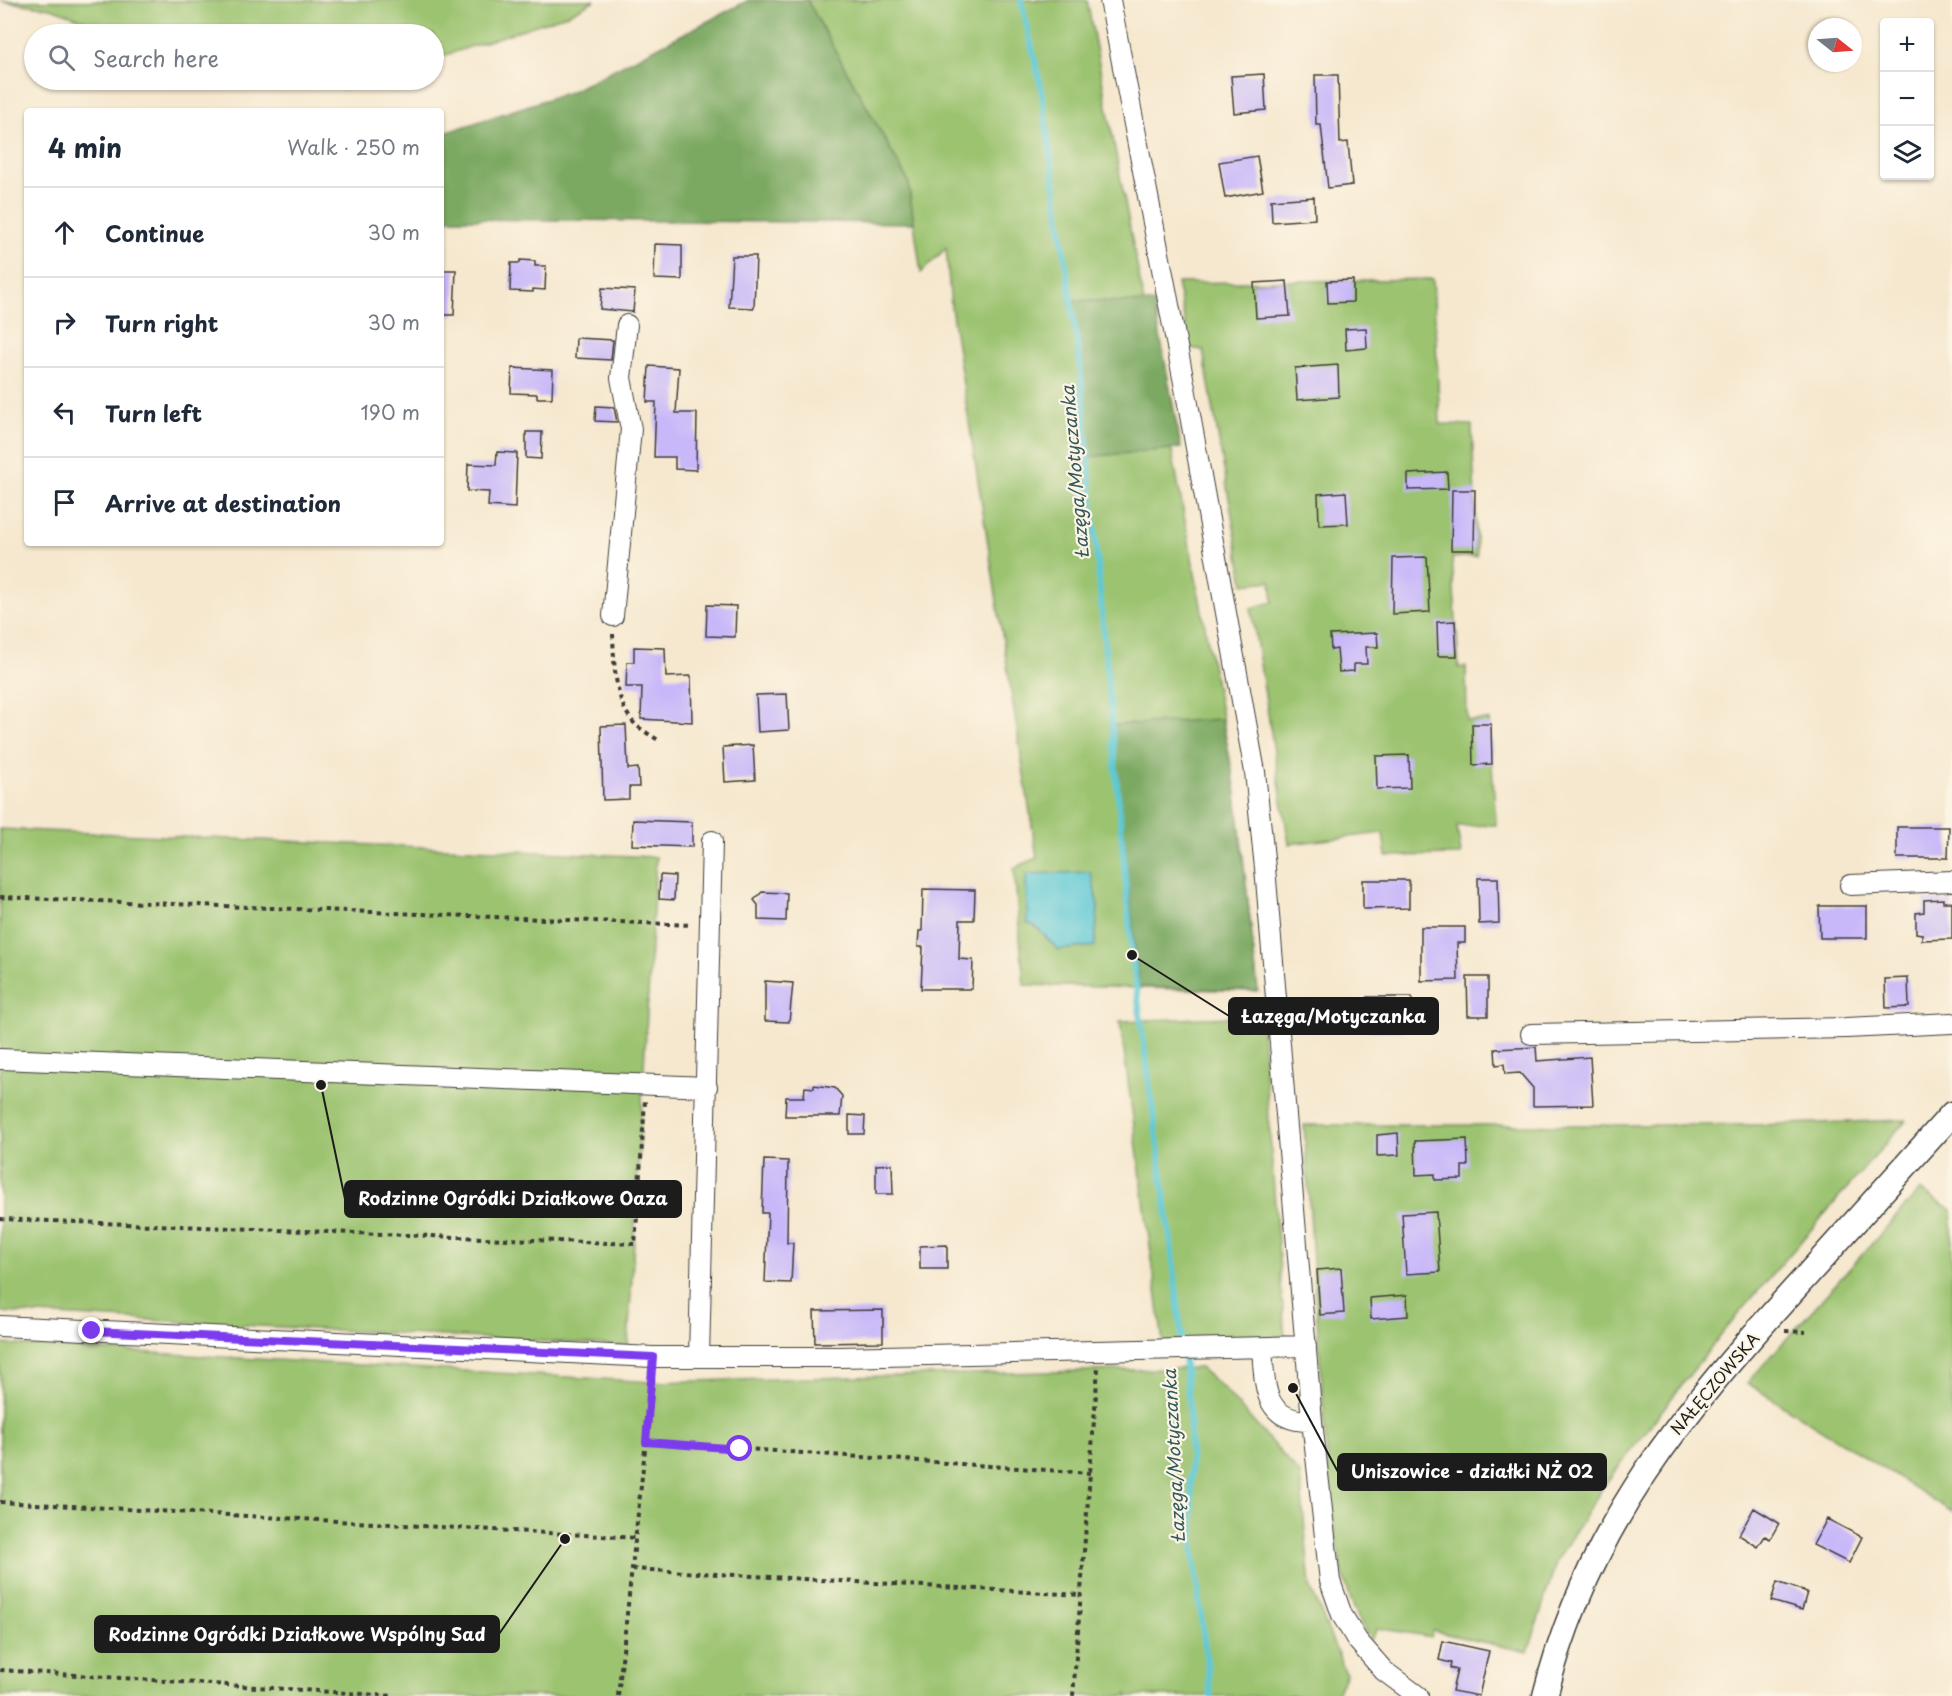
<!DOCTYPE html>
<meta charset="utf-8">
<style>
:root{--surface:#fff;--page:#f2f2f3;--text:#1f2937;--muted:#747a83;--line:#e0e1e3}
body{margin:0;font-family:"Playpen Sans",sans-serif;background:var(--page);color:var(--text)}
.controls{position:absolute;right:18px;top:18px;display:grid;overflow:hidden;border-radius:6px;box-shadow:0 2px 4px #0004}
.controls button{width:54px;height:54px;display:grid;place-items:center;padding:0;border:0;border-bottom:2px solid var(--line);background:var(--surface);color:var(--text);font:30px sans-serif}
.compass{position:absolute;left:1808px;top:18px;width:54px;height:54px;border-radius:50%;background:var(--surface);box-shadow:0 2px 4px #0004;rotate:107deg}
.stop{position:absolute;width:18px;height:18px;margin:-14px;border:4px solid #7c3aed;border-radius:50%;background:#fff}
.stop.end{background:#7c3aed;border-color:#fff;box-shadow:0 2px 6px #0008}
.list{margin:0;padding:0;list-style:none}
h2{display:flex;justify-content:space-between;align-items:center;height:78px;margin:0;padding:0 24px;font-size:26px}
h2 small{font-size:20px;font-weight:400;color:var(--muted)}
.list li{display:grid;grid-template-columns:39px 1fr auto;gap:18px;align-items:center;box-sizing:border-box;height:90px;padding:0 24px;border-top:2px solid var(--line)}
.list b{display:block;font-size:22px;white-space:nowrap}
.list em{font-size:20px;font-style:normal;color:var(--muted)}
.icon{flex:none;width:33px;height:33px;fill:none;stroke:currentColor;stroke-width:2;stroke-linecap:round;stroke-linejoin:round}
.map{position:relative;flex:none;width:1952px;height:1696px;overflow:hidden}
.search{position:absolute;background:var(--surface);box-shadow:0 2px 4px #0004;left:24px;top:24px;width:420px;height:66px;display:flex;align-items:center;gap:15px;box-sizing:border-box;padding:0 21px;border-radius:33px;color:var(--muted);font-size:22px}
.panel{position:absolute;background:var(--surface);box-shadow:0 2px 4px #0004;left:24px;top:108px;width:420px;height:438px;border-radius:6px}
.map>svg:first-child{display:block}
.green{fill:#9bc36f;stroke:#5c7046;stroke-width:1.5}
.forest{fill:#7ca962;stroke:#4c623f;stroke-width:1.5}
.water{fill:#5ec9d6;stroke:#3d7279;stroke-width:1.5}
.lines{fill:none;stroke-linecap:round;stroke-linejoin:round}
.stream{stroke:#5ec9d6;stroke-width:6}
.building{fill:#c8b7f9}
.minor-casing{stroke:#3d3b37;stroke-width:22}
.major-casing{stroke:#3d3b37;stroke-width:27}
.path{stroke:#3d3b37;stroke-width:4;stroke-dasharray:4.5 4.5;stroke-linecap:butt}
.minor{stroke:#fff;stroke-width:20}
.major{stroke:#fff;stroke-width:24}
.route{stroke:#7c3aed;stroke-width:8}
.labels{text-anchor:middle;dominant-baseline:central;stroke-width:4.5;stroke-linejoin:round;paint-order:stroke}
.street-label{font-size:16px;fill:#1c1c1c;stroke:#fcf5e5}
.water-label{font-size:18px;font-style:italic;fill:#33595d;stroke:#fcf5e5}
.leader{fill:none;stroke:#1c1c1c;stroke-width:2}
.callout-dot{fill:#1c1c1c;stroke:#fcf5e5;stroke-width:2}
.callout{fill:#1c1c1c;stroke:#1c1c1c;stroke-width:2}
.callout-label{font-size:18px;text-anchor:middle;font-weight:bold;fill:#fff}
</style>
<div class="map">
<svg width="1952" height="1696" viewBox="0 0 1952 1696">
<rect width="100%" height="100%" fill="#fcf5e5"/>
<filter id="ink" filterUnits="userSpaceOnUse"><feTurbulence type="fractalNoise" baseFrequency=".0167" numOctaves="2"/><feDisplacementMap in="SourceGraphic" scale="12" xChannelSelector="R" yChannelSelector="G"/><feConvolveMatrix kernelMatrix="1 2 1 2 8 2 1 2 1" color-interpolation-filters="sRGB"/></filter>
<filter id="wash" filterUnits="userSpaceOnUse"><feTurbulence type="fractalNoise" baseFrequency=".008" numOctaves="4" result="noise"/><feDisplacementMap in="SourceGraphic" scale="24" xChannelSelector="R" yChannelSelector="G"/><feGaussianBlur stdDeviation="1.35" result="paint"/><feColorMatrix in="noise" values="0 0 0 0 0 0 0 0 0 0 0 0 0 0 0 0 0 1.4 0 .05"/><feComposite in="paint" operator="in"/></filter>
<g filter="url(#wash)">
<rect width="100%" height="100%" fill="#f6e8cf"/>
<!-- green -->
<path class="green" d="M595 0 569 14 434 59V34H122L51 8 0 1Z
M807 0H1087L1235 786 1258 991 1024 985 1014 868 1037 858 951 307 946 248 921 273 908 181Z
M277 80H373L344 89Z
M1433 279 1440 424 1472 425 1477 556 1452 558 1459 668 1466 667 1467 721 1489 720 1496 825 1457 826 1461 855 1386 856 1383 833 1289 844 1251 608 1273 602 1271 581 1244 584 1203 350 1190 348 1177 283Z
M0 829 656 857 628 1346 0 1312Z
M1261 1016 1285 1337 1163 1343 1120 1021Z
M1906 1120 1726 1328 1605 1484 1557 1560 1528 1652 1433 1631 1431 1637 1377 1628 1371 1640C1329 1581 1327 1456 1322 1384 1315 1298 1310 1211 1304 1125H1756Z
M1920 1190 1952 1210V1512L1747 1383Z
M0 1344 653 1382 1200 1368 1223 1388 1300 1474 1310 1586 1346 1674 1336 1696H1128L1127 1693V1696H0Z"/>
<!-- forest -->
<path class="forest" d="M749 0H807L908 181 914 223 441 219V134L572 91Z
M1071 300 1154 303 1181 448 1088 457Z
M1222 719 1235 786 1258 991 1139 987 1112 725Z"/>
<!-- water -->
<path class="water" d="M1091 872 1098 907 1095 946 1058 950 1035 926 1027 923 1026 874Z"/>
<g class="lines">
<!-- stream -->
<path class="stream" d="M1021 0 1041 87 1080 364 1132 955 1171 1243 1189 1403 1193 1549 1211 1696"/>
</g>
<g id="blocks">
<!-- building -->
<path class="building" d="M1264 74 1266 110 1234 113 1231 76Z
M1315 75H1338L1340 143 1348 142 1352 185 1328 188 1321 125H1316Z
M1257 156 1263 191 1225 198 1219 162Z
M1314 197 1315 219 1272 222 1271 200Z
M655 244 682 245V280L654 279Z
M732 256H756L754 308 729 307Z
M520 260 535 261V266H546L545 290 533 289V292L510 291 511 263H520Z
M441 270H456L454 315H441Z
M1353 280V302L1328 303 1327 281Z
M1287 281 1290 316 1256 318 1254 283Z
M602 288 635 290 633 312 600 309Z
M1366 328 1367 348 1346 350 1345 329Z
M576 338 613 340 611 360 575 358Z
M1338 365 1339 397 1297 400 1295 368Z
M649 366 679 368 676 413H697L696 470 675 469V457H654L656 402H647Z
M512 368 553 370 552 398H537V394L511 393Z
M596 406 614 407 617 422 595 421Z
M526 432H542L541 459 526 458Z
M497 452 517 453 515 508 488 506 489 492 467 491 468 464 496 465Z
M1447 472 1448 489 1408 490V474Z
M1452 490H1475L1474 550H1451Z
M1346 492 1348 524 1319 525 1318 494Z
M1427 557 1430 612 1392 614 1393 558Z
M707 605 736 606 735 637 706 636Z
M1455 621 1457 656H1438L1437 622Z
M1377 633 1378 647H1366L1367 664H1354V671L1339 672 1337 649 1331 650 1330 635Z
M634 647 665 648 666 677 691 676 692 722 641 719 642 687H626L627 662H634Z
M787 694 789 730 758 732 756 695Z
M1472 724H1491L1492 764 1473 765Z
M626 725 628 769 638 768 639 787H629V799L603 800 601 726Z
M753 745 755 780 725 782 723 747Z
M1409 755 1410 788 1377 789 1376 756Z
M633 820 692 822V847L632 845Z
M1897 827H1949L1948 858H1897Z
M660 875 675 876 674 900 659 899Z
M1478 878H1498L1499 923 1479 924Z
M1363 880H1409V908L1363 909Z
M923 889 975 890 974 920H960L959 959 973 960 972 989H921L923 947H918L919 931H922Z
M762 892 787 893 786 921 758 920V905L754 900Z
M1943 899V902H1952V939L1922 940V934L1916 933V913L1924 912V900Z
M1819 906H1867V938H1820Z
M1421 927H1465V943H1457L1458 980 1421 981Z
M1467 977H1488V1016H1468Z
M1908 978 1909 1007 1886 1008 1885 979Z
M765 981 793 983 789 1022 765 1021Z
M1367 997H1412V1016H1402V1031H1368Z
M1536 1047 1537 1061 1590 1057 1593 1105 1533 1106V1088L1520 1073 1505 1074 1504 1064 1496 1065 1495 1049Z
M814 1085 835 1088 842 1096 840 1116H785L786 1097H804L805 1087 814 1088Z
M849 1115 865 1116 864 1134H849Z
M1398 1133 1399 1155 1377 1156V1135Z
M1467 1139 1468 1166H1462V1179L1435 1180V1174L1416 1175 1415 1141Z
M764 1160 788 1161 787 1243H793L791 1283 765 1282 768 1213H762Z
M892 1164 893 1194H876V1165Z
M1436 1212 1440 1272 1406 1274 1402 1214Z
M947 1245V1269H920V1246Z
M1341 1268 1344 1313 1320 1315 1317 1270Z
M1407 1295 1408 1316 1371 1319 1370 1298Z
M883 1310V1342L815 1343 814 1311Z
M1754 1508 1779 1523 1770 1539 1765 1536 1758 1547 1739 1535Z
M1827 1519 1862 1537 1849 1563 1813 1545Z
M1777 1582 1807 1592 1802 1610 1771 1601Z
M1443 1641 1489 1651 1479 1696 1452 1691 1457 1670 1450 1668 1451 1663 1439 1660Z"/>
</g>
</g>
<g filter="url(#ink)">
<use href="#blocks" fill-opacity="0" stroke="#3d3b37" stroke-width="1.5"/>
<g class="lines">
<!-- minor casing -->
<g class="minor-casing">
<path id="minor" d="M1110 0 1186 393 1255 772 1265 868 1312 1421 1330 1581 1342 1615 1357 1640 1384 1671 1418 1696
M613 616 631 429 621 378 627 325
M1850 885 1952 881
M1531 1034 1846 1028 1952 1023
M0 1059 707 1087
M0 1326 653 1357H840L1306 1346
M1262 1348C1265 1386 1263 1422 1312 1421
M699 1357 712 841"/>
</g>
<!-- major casing -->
<g class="major-casing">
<path id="major" d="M1545 1696C1588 1524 1684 1411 1800 1283 1851 1227 1901 1170 1952 1114"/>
</g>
<!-- path -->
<path class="path" d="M613 634C614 662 614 704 636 725 643 731 652 736 660 741
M0 897 692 925
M0 1219 635 1244 645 1101
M1785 1331 1806 1332
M646 1442 1090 1473
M0 1502 636 1538
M632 1569 1081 1595
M0 1670 393 1696
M618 1696 653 1376
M1073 1696 1098 1368"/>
<!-- minor -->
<use href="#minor" class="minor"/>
<!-- major -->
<use href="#major" class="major"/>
</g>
</g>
<g class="lines" filter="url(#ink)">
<!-- route -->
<path class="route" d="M92 1331 653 1357 646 1442 740 1449"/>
</g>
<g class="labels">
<!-- street labels -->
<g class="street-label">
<text transform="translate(1714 1383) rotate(-50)">NAŁĘCZOWSKA</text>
</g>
<!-- water labels -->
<g class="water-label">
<text transform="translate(1074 472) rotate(-95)">Łazęga/Motyczanka</text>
<text transform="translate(1173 1456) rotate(-93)">Łazęga/Motyczanka</text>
</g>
</g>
<!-- callouts -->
<path class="leader" d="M1132 955L1229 1016M321 1085L345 1199M1293 1388L1338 1472M565 1539L499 1634"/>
<g class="callout-dot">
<circle cx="1132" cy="955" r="6"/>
<circle cx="321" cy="1085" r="6"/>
<circle cx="1293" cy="1388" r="6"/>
<circle cx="565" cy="1539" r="6"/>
</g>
<g class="callout">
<rect x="1229" y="998" width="209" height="36" rx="6"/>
<rect x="345" y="1181" width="336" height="36" rx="6"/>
<rect x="1338" y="1454" width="268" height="36" rx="6"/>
<rect x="95" y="1616" width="404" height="36" rx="6"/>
</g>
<g class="callout-label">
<text x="1334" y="1023">Łazęga/Motyczanka</text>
<text x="513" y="1205">Rodzinne Ogródki Działkowe Oaza</text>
<text x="1472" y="1478">Uniszowice - działki NŻ 02</text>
<text x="297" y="1641">Rodzinne Ogródki Działkowe Wspólny Sad</text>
</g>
</svg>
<div class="controls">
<button>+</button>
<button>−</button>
<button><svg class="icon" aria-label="layers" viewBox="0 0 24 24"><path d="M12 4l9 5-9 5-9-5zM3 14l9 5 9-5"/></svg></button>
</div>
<svg class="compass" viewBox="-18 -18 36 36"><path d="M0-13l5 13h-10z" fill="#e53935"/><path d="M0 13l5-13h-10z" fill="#747a83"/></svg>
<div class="stop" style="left:740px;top:1449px"></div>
<div class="stop end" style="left:92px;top:1331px"></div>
<div class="search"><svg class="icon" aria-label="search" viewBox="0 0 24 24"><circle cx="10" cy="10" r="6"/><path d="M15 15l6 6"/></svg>Search here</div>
<section class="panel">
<h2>4 min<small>Walk · 250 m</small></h2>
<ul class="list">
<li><svg class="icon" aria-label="ahead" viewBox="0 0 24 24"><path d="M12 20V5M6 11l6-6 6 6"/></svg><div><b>Continue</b></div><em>30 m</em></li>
<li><svg class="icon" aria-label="right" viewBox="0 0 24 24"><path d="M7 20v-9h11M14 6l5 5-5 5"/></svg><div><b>Turn right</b></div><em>30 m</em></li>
<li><svg class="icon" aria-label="left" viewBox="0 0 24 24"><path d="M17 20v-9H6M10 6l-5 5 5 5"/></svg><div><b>Turn left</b></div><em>190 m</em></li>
<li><svg class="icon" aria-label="arrive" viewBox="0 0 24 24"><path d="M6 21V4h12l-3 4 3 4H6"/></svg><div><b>Arrive at destination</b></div></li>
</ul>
</section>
</div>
